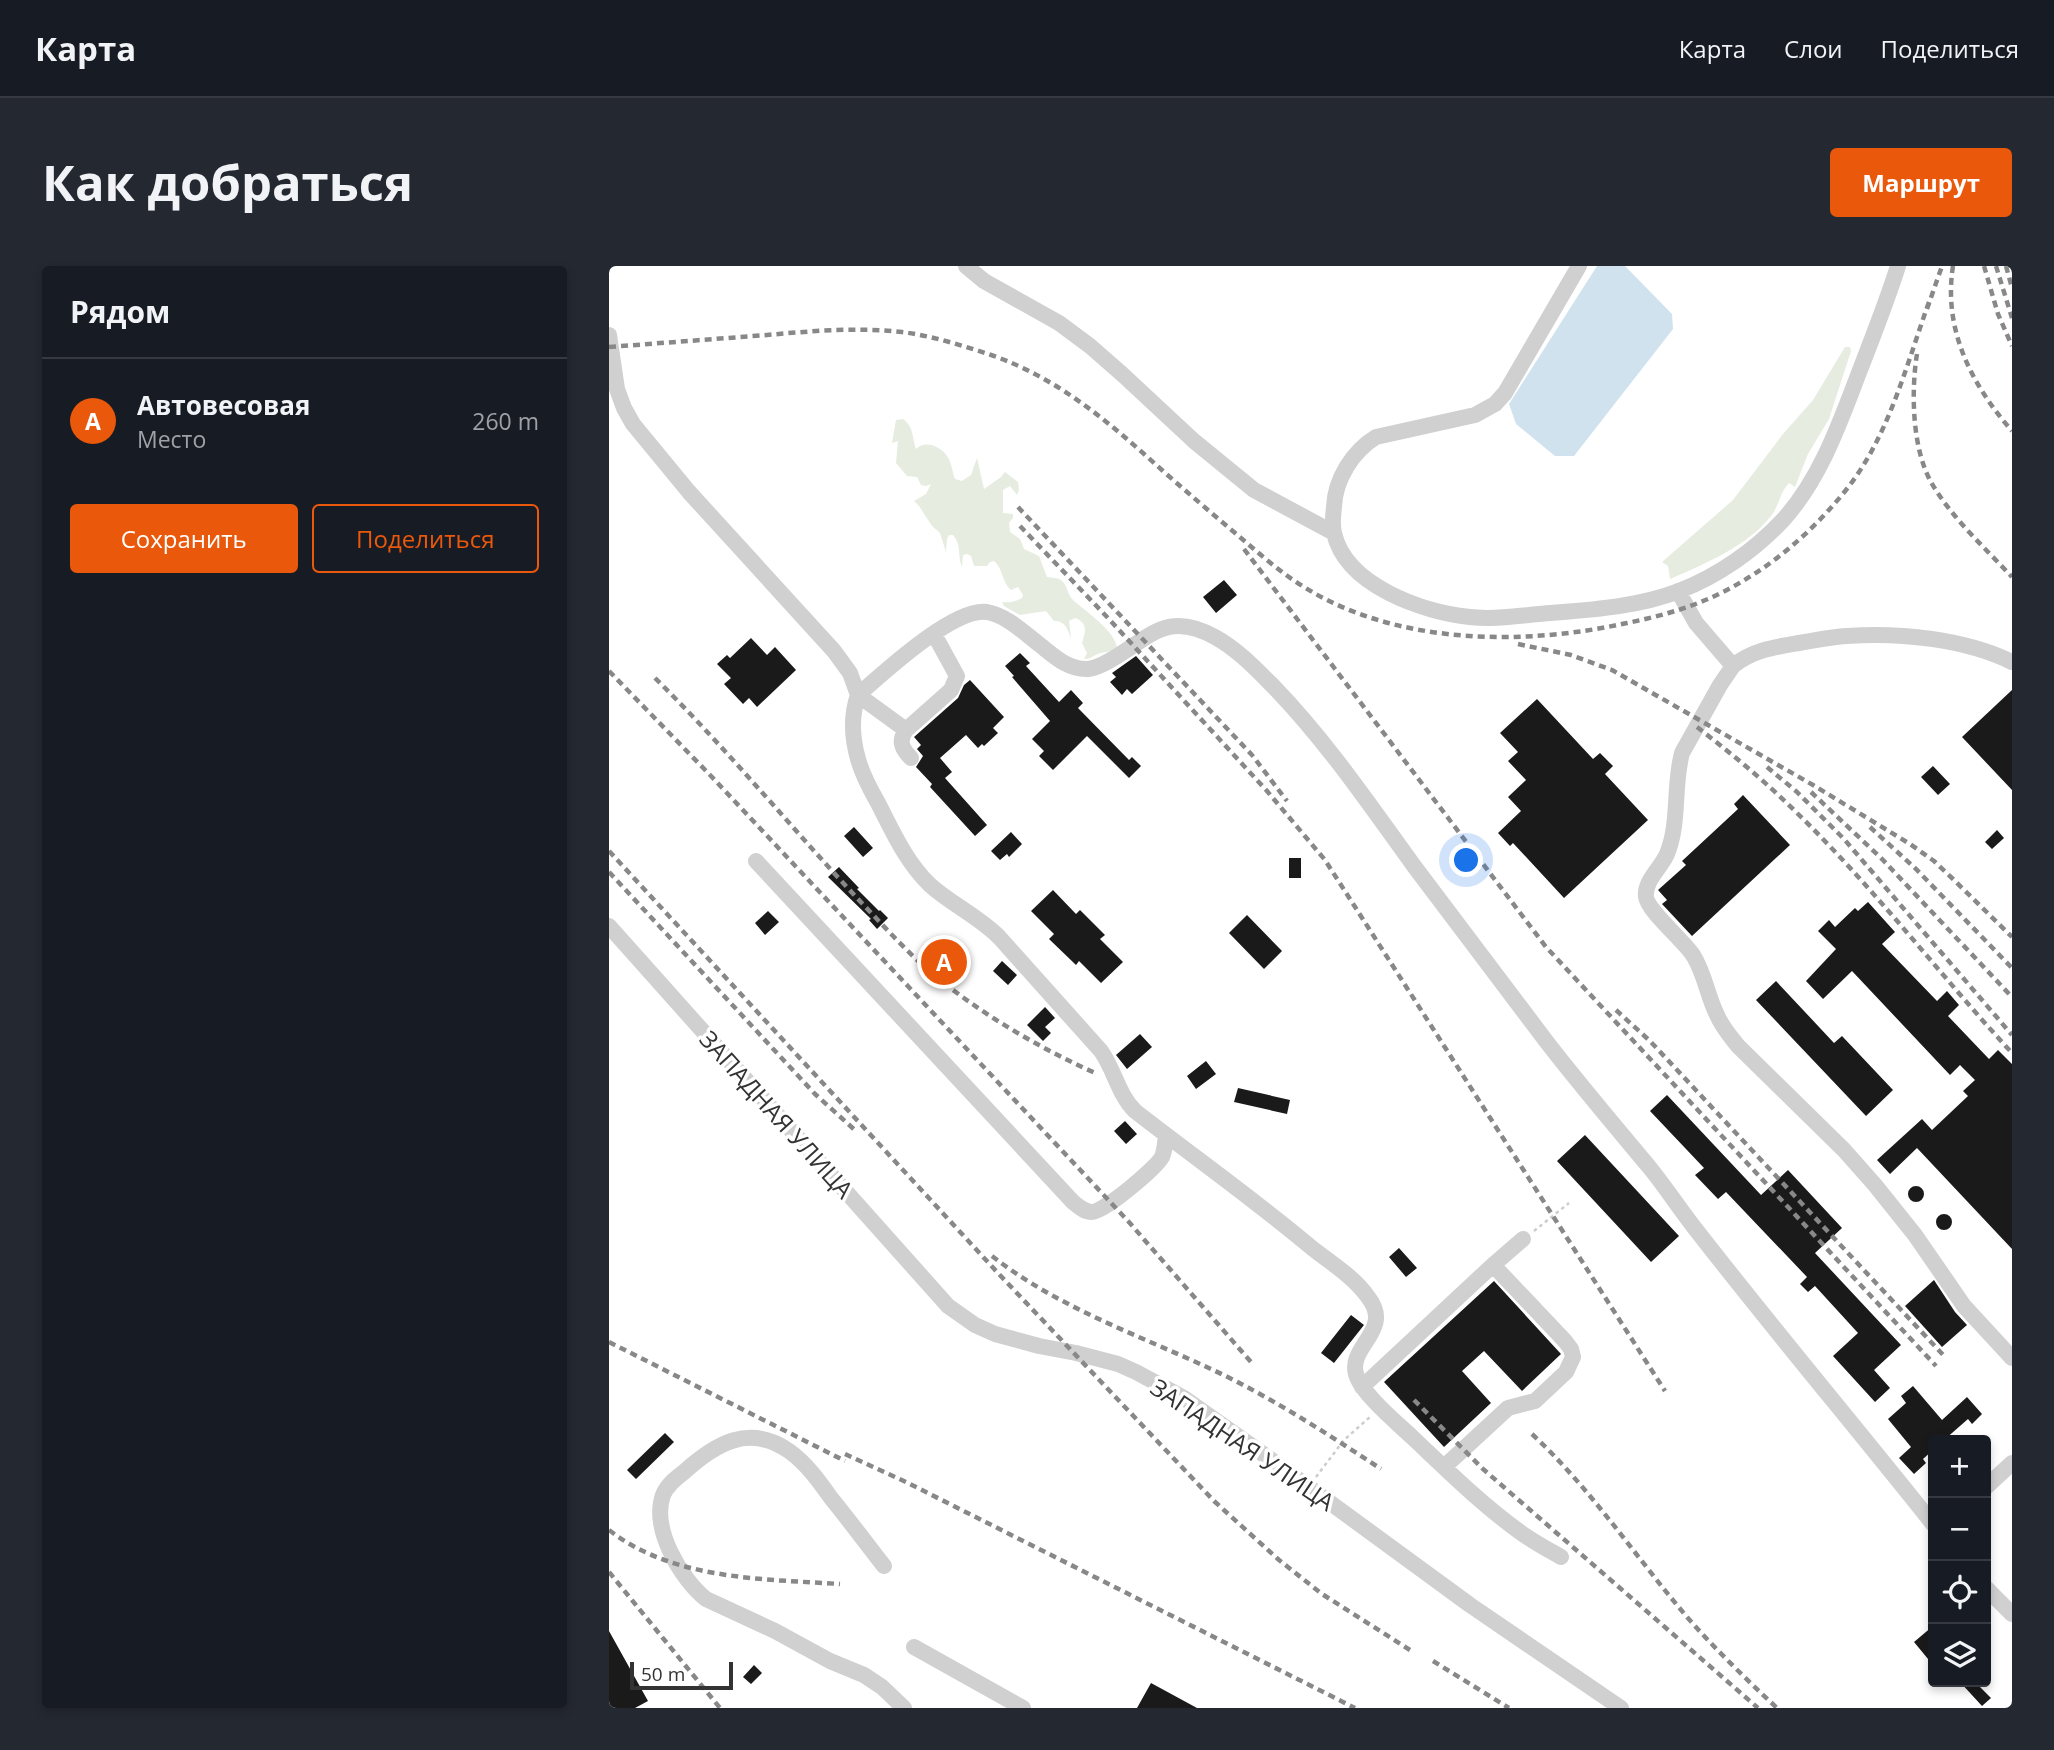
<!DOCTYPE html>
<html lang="ru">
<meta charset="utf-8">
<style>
:root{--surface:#171b24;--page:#242831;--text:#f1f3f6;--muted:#9ea1a6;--line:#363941;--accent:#ea580c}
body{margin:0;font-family:"Open Sans",sans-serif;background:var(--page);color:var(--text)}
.controls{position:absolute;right:21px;bottom:21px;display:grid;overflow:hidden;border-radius:7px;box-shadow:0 4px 10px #0003}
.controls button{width:63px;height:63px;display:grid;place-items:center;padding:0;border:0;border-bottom:2px solid var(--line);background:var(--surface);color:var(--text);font:35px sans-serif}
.scale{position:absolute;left:21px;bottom:18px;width:103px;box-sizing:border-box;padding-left:7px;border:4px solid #333;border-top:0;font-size:19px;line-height:24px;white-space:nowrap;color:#333;-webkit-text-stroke:5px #fff;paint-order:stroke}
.you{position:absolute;left:858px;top:595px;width:24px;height:24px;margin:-18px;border:5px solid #fff;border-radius:50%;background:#1a73e8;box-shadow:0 0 0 10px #1a73e833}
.badge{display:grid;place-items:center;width:46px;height:46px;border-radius:50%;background:var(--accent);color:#fff;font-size:23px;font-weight:700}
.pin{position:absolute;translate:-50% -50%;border:4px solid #fff;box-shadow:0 2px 7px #0006}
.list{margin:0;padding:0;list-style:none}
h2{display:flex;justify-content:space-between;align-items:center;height:91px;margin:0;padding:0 28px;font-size:30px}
h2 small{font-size:23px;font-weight:400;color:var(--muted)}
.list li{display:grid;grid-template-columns:46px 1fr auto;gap:21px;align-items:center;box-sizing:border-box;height:126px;padding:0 28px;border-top:2px solid var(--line)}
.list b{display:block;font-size:26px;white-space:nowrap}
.list p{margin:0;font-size:23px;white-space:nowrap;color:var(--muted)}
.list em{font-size:23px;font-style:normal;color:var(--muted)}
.actions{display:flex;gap:14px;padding:21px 28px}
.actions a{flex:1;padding:16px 0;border:2px solid var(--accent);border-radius:7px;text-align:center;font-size:24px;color:var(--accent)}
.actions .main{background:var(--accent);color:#fff}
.icon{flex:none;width:38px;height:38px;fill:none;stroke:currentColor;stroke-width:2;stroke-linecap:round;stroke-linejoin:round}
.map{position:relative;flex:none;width:1403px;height:1442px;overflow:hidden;border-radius:7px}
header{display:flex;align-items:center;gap:42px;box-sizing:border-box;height:98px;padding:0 35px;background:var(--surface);border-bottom:2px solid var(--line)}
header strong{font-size:33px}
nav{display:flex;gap:38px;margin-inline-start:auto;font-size:24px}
.intro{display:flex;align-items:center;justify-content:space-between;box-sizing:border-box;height:168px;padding:0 42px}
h1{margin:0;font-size:49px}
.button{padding:18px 32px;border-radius:7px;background:var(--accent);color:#fff;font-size:24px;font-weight:700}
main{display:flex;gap:42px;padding:0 42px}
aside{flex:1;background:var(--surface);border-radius:7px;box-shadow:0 4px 10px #0003}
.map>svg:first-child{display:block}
.green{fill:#e6ecdf}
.water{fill:#cfe2ee}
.building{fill:#1a1a1a}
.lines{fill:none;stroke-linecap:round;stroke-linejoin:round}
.path{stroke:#cdcdcd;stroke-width:2.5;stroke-dasharray:3.5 3.5;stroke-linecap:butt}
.minor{stroke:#d0d0d0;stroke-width:16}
.rail{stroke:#888;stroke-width:4.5;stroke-dasharray:7 5;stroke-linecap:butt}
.labels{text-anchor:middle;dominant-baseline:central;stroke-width:7;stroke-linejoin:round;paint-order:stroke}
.street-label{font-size:24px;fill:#333;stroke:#fff}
</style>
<header>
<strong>Карта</strong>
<nav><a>Карта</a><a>Слои</a><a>Поделиться</a></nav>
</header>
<div class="intro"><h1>Как добраться</h1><a class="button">Маршрут</a></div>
<main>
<aside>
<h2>Рядом<small></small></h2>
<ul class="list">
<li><span class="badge">A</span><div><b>Автовесовая</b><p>Место</p></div><em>260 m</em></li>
</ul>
<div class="actions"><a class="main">Сохранить</a><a>Поделиться</a></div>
</aside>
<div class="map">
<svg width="1403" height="1442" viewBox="0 0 1403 1442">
<rect width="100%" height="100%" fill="#fff"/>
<!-- green -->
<path class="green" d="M1236 81H1241L1242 85 1220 153 1199 188 1186 221 1180 217C1171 226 1170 240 1162 250 1140 279 1094 299 1061 313L1059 300 1053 296 1124 234 1174 168 1204 134Z
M294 153C305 161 303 171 307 183 316 174 331 180 338 190 343 197 343 206 346 213L353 215 362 209 368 192 375 223 392 211 396 206 409 216 410 224 408 229 401 220 394 224V247L404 248V252L400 257 401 266 411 273 415 283 430 290 438 311C443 312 449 311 453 315 459 320 458 328 464 334 476 345 505 364 508 381 501 387 496 385 489 388 483 390 482 393 475 393L478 387 473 377C476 367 480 357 466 352L460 355 462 372C458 363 457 355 445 355L437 345 411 349 395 340 393 336C400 337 406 336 413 332L414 329 409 321 402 324C393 317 394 302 385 295L381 296 378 300H365L362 290 358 288 354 289 353 301C348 290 353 279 344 269H340L338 273 337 286 331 267 323 260 310 240 305 235 317 228 322 218 317 220 312 219 308 211 298 210 287 197 289 175 283 177 287 154Z"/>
<!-- water -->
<path class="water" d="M988 0H1016L1063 48 1064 63 965 190H946L907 158 900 138Z"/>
<!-- building -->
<path class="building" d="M615 314 628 329 607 347 594 331Z
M142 372 158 389 166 381 187 404 148 441 140 432 134 438 115 418 122 412 108 398 118 389 121 392Z
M411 387 421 397 417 400 450 436 462 424 474 437 469 442 520 494 523 491 532 500 520 512 478 470 444 504 430 490 435 485 423 473 441 455 403 411 405 410 396 400Z
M527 390 544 409 523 428 518 423 513 429 501 416 507 411 503 407Z
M361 414 395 451 384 462 389 467 375 480 373 478 369 482 357 469 331 492 343 506 336 512 378 559 366 570 321 521 323 518 307 501 314 490 308 483 312 479 305 471 349 432 355 419Z
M1403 424V524L1353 471Z
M928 433 984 493 991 487 1004 500 996 508 1039 554 955 632 904 577 901 580 889 567 912 545 899 531 917 514 899 495 909 486 891 467Z
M1324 500 1341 518 1329 529 1312 511Z
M1134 529 1181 579 1083 670 1053 638 1058 634 1049 624 1077 599 1073 595 1129 543 1125 538Z
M245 561 264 582 254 591 235 570Z
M1388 564 1395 572 1383 583 1376 576Z
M402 566 413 578 400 591 398 588 391 594 382 585Z
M680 592H692V612H680Z
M230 601 250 622 248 623 270 645 271 644 279 652 268 663 260 654 262 653 219 611Z
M444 624 467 648 471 644 496 669 491 673 514 696 492 717 470 695 467 699 440 673 445 668 422 645Z
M1259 636 1286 666 1273 678 1328 735 1338 725 1350 739 1339 750 1380 793 1389 784 1403 798V983L1308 882 1281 908 1268 894 1313 853 1323 864 1359 830 1354 825 1366 814 1351 799 1341 809 1243 705 1214 733 1197 715 1227 683 1209 665 1220 654 1226 661 1246 642 1249 645Z
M159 645 170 656 156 669 146 657Z
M638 649 673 685 655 703 620 667Z
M337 686 346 694 334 707 325 698Z
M393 695 408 709 399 719 384 705Z
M1167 715 1225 777 1233 770 1284 824 1257 850 1147 734Z
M436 741 446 752 436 761 442 767 434 775 418 759Z
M531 768 543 781 518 803 507 789Z
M597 795 607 808 587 823 578 810Z
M629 822 681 834 678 848 625 836Z
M1058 829 1152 929 1179 904 1233 962 1206 987 1292 1079 1265 1104 1281 1122 1266 1136 1224 1090 1249 1067 1206 1020 1199 1026 1191 1018 1198 1011 1117 926 1109 933 1086 909 1095 902 1041 845Z
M516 855 528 868 517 878 505 865Z
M976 869 1070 970 1042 996 948 895Z
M1299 928a8 8 0 1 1 16 0a8 8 0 1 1-16 0Z
M1327 956a8 8 0 1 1 16 0a8 8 0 1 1-16 0Z
M790 982 808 1002 797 1011 780 991Z
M1325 1014 1346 1046 1358 1059 1333 1081 1296 1040Z
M885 1015 952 1088 913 1125 875 1085 853 1105 882 1137 835 1181 775 1116Z
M742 1049 755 1059 725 1097 712 1087Z
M1304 1120 1333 1154 1358 1131 1373 1148 1363 1158 1359 1153 1335 1174H1324V1184L1314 1193 1317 1197 1305 1208 1290 1192 1302 1181 1279 1153 1297 1137 1292 1130Z
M56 1167 65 1176 27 1213 18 1204Z
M1324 1360V1399L1305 1376Z
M0 1365 39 1435 26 1442H0Z
M145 1399 153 1407 142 1418 134 1411Z
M1351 1416H1366L1382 1432 1373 1440Z
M542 1417 588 1442H528Z"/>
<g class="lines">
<!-- path -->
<path class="path" d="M925 965 960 937
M707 1211 735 1174 761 1151"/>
<!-- minor -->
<path class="minor" d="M357 0 375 15 450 57 481 80 513 108 585 175 645 224 725 267
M970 0 896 127 886 138 866 149 767 171C744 185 726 213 725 241 724 249 723 259 725 267 737 320 814 346 861 351 884 354 907 350 930 348 977 344 1026 342 1070 325 1109 310 1146 284 1174 254 1212 212 1231 156 1251 104 1264 70 1278 35 1289 0
M0 69 8 123 15 142 24 158 80 226 225 385 241 407 249 429C274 407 345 341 378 346 399 350 415 367 431 379 445 390 459 404 479 403 487 402 493 399 500 395 541 372 557 344 606 371 628 383 647 403 665 421 718 476 760 538 805 600 849 659 893 716 937 775 971 819 1006 860 1041 902 1058 923 1072 945 1088 965 1165 1064 1246 1160 1324 1258
M1069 325 1087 357 1124 400 1111 419 1073 487C1064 520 1071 556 1058 588 1052 602 1035 615 1037 631 1039 645 1074 674 1084 689 1096 708 1098 729 1108 749 1113 761 1121 770 1129 780L1235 884 1266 919 1306 969 1355 1040 1403 1092
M325 368 348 410 342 424 297 464 249 429C242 449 243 472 249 493 253 508 261 523 269 537 284 566 297 596 321 619 342 638 369 650 390 671L492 785C506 805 509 828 526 845 585 891 646 934 703 982 722 997 745 1011 759 1031 785 1064 739 1080 747 1108 752 1127 788 1157 803 1171 838 1204 872 1238 911 1266 923 1275 938 1283 952 1291
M1124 400C1143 384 1166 381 1190 377 1206 374 1222 371 1238 370 1290 366 1356 373 1403 396
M297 464C289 475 293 483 302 492
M147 595 464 936C469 940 475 946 483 946 495 946 547 902 553 891 556 884 556 876 557 869
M0 660 339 1040 366 1059 386 1068 430 1080 467 1087 509 1098 527 1106 575 1132 671 1200 861 1339 1012 1442
M884 999 914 973
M753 1121 884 999 956 1075 962 1083 964 1091 957 1106 926 1135 899 1142 835 1201
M1377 1221 1403 1197
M275 1300C257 1277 240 1254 222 1232 210 1215 197 1197 180 1185 140 1157 106 1178 75 1206 67 1212 58 1219 54 1229 42 1263 72 1313 97 1333L166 1365 221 1395 255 1409 273 1421 295 1442
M1377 1322 1403 1348
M305 1381 414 1442"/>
<!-- rail -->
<path class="rail" d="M1344 0C1334 63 1362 118 1403 165
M1375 0 1389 48 1403 80
M1387 0 1403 52
M1397 0 1403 22
M1318 43 1333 0
M0 81C53 77 105 73 158 69 202 65 249 61 293 66 324 70 355 80 385 90 452 114 502 158 554 205 580 228 606 250 632 272 652 289 672 307 695 321 788 379 914 380 1018 357 1052 350 1085 341 1116 325 1164 300 1203 266 1237 224 1280 170 1297 100 1320 36
M1308 88C1302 125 1303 182 1322 216 1341 250 1376 282 1403 311
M409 241 643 489 678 535
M411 260 499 352 658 525 716 594 1056 1125
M635 283 937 681 1327 1100
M909 378 962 389 1003 404 1204 519 1301 578 1325 595 1344 613 1403 671
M0 405 102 510 519 955 642 1096
M46 412C117 482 180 559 248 632 275 660 301 690 331 714 379 752 431 782 486 807
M1088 461C1123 488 1157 516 1189 548 1266 623 1331 709 1403 787
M1158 501 1188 526 1235 573 1403 769
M1202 526 1273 593 1403 731
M1261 561 1307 603 1403 702
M0 585 388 1006 605 1235 670 1294 713 1328 801 1384
M0 606 206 828 248 866
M1007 744 1041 775 1337 1092
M383 990C448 1041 527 1068 602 1103 662 1131 717 1167 772 1203
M0 1076 236 1195
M805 1134 874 1203 1149 1442
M923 1168C982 1223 1026 1290 1078 1351 1106 1383 1137 1413 1168 1442
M236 1188 297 1216 746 1442
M0 1264C64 1314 154 1313 231 1318
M0 1306 111 1442
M824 1395 900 1442"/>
</g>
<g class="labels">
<!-- street labels -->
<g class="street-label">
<text transform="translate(168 848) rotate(48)">ЗАПАДНАЯ УЛИЦА</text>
<text transform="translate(634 1178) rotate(34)">ЗАПАДНАЯ УЛИЦА</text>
</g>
</g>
</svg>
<div class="controls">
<button>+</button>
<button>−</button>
<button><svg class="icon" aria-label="locate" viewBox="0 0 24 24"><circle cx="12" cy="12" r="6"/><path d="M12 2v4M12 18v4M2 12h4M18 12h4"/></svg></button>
<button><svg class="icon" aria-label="layers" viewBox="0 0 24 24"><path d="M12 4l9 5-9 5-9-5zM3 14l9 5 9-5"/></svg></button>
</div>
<div class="scale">50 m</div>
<div class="you"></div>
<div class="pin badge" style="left:335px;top:696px">A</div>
</div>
</main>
